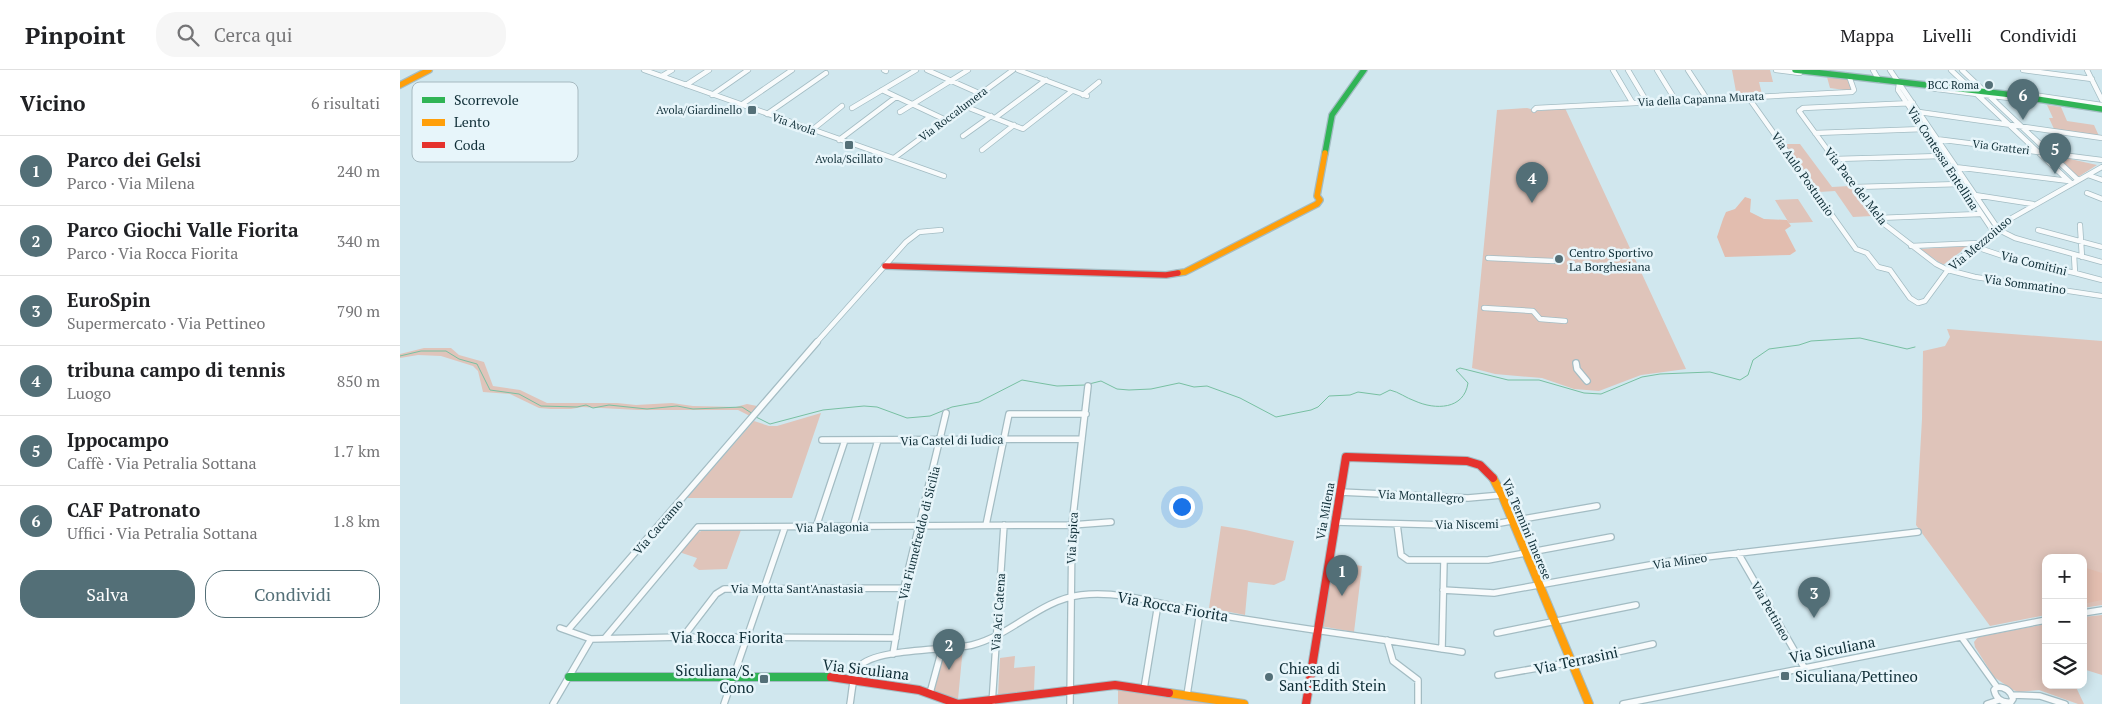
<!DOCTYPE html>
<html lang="it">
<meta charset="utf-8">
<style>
:root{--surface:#fff;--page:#f6f6f6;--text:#202124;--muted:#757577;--line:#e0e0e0;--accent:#536f77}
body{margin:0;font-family:"PT Serif",serif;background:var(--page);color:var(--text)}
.controls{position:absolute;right:15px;bottom:15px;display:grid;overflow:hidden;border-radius:10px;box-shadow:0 2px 12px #0003}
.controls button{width:45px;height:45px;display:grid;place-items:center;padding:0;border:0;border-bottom:1px solid var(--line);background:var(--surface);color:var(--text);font:25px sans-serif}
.you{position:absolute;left:781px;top:436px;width:18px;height:18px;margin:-12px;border:4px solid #fff;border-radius:50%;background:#1a73e8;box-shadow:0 0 0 8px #1a73e833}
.badge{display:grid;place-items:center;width:32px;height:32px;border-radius:50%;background:var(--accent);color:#fff;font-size:16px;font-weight:700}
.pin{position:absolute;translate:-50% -41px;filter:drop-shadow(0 1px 2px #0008)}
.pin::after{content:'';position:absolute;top:26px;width:18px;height:15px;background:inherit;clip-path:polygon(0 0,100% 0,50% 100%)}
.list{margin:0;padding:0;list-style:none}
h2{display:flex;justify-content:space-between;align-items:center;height:65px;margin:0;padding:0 20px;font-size:21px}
h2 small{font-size:16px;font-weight:400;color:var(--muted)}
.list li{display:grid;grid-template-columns:32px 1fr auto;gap:15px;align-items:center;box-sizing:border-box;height:70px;padding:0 20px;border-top:1px solid var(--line)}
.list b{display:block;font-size:19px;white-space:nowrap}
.list p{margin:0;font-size:16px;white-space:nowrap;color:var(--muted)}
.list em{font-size:16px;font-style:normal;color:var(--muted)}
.actions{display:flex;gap:10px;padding:15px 20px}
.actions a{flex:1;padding:11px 0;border:1px solid var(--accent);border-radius:20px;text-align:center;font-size:18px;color:var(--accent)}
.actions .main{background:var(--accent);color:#fff}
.icon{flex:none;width:28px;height:28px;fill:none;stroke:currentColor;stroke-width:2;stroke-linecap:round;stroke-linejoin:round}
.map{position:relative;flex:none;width:1702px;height:634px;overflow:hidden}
header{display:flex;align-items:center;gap:30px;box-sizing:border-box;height:70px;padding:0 25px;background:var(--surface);border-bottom:1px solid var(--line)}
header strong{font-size:24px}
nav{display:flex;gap:28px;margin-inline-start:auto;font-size:18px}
.search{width:350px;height:45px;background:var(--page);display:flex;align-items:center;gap:12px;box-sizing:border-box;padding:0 18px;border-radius:20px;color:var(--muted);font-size:19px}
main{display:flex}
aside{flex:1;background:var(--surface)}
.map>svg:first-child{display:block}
.green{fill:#dfc4ba}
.forest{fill:#e2bdaf}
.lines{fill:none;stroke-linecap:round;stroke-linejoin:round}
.stream{stroke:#78c0a2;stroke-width:1}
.street-far1-casing{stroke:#a3bcc3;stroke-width:6}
.street-casing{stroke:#a3bcc3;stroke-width:8}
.fast-far1-casing{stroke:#a3bcc3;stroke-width:8}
.fast-casing{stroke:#a3bcc3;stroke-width:10}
.slow-far1-casing{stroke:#a3bcc3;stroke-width:8}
.slow-casing{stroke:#a3bcc3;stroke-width:10}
.jam-far1-casing{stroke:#a3bcc3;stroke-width:8}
.jam-casing{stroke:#a3bcc3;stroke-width:10}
.street-far1{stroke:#f8fbfc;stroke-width:4.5}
.street{stroke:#f8fbfc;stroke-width:5.5}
.fast-far1{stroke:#30b455;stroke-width:5.5}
.fast{stroke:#30b455;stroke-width:8}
.slow-far1{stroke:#ff9f0a;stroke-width:5.5}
.slow{stroke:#ff9f0a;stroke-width:8}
.jam-far1{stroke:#e5322d;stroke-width:5.5}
.jam{stroke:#e5322d;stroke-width:8}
.poi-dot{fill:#536f77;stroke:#e7f5fa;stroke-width:2}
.labels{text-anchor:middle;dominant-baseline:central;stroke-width:5;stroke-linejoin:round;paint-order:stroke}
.far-poi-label{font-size:11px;fill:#0f2e37;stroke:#e7f5fa;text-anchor:end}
.far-street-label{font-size:11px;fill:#0f2e37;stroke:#e7f5fa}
.street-label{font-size:12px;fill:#0f2e37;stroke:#e7f5fa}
.poi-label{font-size:12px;fill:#0f2e37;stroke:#e7f5fa;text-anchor:start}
.near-street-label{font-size:15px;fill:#0f2e37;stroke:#e7f5fa}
.near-poi-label{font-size:15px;fill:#0f2e37;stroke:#e7f5fa;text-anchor:start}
.key{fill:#e7f5fa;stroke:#a6b9c0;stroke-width:1}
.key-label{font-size:14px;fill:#0f2e37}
</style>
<header>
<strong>Pinpoint</strong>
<div class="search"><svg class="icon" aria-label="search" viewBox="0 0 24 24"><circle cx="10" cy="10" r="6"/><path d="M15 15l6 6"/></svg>Cerca qui</div>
<nav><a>Mappa</a><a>Livelli</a><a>Condividi</a></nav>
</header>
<main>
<aside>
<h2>Vicino<small>6 risultati</small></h2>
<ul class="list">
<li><span class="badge">1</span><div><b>Parco dei Gelsi</b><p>Parco · Via Milena</p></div><em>240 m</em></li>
<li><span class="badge">2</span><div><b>Parco Giochi Valle Fiorita</b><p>Parco · Via Rocca Fiorita</p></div><em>340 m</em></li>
<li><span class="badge">3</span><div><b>EuroSpin</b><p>Supermercato · Via Pettineo</p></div><em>790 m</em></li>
<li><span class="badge">4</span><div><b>tribuna campo di tennis</b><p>Luogo</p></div><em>850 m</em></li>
<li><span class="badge">5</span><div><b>Ippocampo</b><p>Caffè · Via Petralia Sottana</p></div><em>1.7 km</em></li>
<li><span class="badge">6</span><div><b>CAF Patronato</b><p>Uffici · Via Petralia Sottana</p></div><em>1.8 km</em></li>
</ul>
<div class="actions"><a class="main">Salva</a><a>Condividi</a></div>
</aside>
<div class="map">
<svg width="1702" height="634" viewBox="0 0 1702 634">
<rect width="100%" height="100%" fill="#d0e7ee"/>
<!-- green -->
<path class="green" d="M1332 0H1370L1373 12H1359L1362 24 1337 27Z
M1427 7 1449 9 1452 21 1430 18Z
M1647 35 1661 37 1667 51 1694 55 1699 66 1654 59 1649 48H1653Z
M1127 38 1138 41 1165 38 1286 299 1241 305 1199 321 1174 319 1142 308 1095 304 1072 298 1097 40Z
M1384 74H1400L1432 117 1450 116 1472 146 1453 147 1435 121 1419 122Z
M1657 86 1697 95 1678 107Z
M1398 129 1413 152 1389 153 1375 130Z
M1565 176 1567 177 1543 195 1520 179Z
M1547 259 1702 271V535L1683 538V488H1646V545L1590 556 1516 455 1522 349 1523 281 1545 276 1550 267Z
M24 278H51L59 285 84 292 93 316 120 320 147 333H217L236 335 272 333 293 336 336 337 347 334 357 336 350 346 338 340H238L182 337 171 339H151L139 338 110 324 83 322 78 301 73 296 41 286 18 285 0 288V284Z
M421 343 392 428H287L354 351 369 356H377Z
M821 456C846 459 869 466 894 471L885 510 874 515 848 512 845 545 809 538Z
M303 460H341L327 499 299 500 293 496 297 488 279 482 294 465Z
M930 491 962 496 954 562 920 556Z
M1702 545V605L1683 599V547Z
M1646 554V615H1675L1684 634H1678L1639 620 1619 622 1613 620 1594 607 1575 577 1574 572 1578 567Z
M563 577 558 629 532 621 543 580Z
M615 586 614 598 635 596 634 621 598 625 600 588Z
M718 618 813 629 812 634H718Z"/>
<!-- forest -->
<path class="forest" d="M1345 127 1351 129 1350 142 1364 149 1387 150 1391 156 1385 160 1396 181 1390 185 1325 187 1317 167 1323 149 1326 142 1335 139Z
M1683 497 1702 503V530L1683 534Z"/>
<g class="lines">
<!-- stream -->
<path class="stream" d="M0 286 21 281H46L59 289 77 294 90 320 119 324 141 336 177 337 186 335 193 338 209 335 247 339 277 336 293 339 342 337 353 344
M689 314 701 311 717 319 729 320 751 319 779 313 794 317 807 316 840 328 876 347 911 340 918 337 929 326 950 325 958 322 980 325 990 320C999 322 1006 328 1015 331 1035 340 1064 340 1068 313L1056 300 1060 298 1108 310H1139L1184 323 1201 324 1242 307 1260 304 1310 302 1340 310 1348 305 1353 290 1369 279 1399 275 1411 271 1460 268 1507 279 1515 277
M356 347 370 354 423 340 464 336 477 337 507 348 530 346 552 337 579 332 622 310 657 316 685 315"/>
<!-- street-far1 casing -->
<g class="street-far1-casing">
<path id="street-far1" d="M244 0 544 106
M484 0 486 1
M527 0 581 24
M618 0 687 26
M1213 0 1232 32
M1228 0 1247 32
M1257 0 1276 31
M1288 0 1307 29
M1376 0 1400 3
M1473 0 1479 10
M1490 0 1599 160 1615 168 1702 192
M1551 0 1672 114
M1562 0 1678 110
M1623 0 1692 9
M1687 0 1702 30
M262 6 272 0
M1499 14 1498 20 1593 161
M286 15 309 0
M1529 18 1617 29
M482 20 546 50
M1626 24 1702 35
M312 25 348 0
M683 25 699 12
M1348 27 1456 179 1467 183 1478 197 1490 200 1510 228 1518 233 1525 231 1553 193 1578 175 1603 153 1702 97
M1513 33 1403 38 1399 41 1479 150 1536 194 1548 200 1575 207 1702 226
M341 35 392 0
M564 36 623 59 672 21
M452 38 516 0
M1134 40 1136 38 1452 22 1454 20 1449 6
M500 42 568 0
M1519 42 1702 68
M367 44 426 3
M595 48 646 10
M412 60 442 36
M1415 63 1524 59
M563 66 591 46
M1536 69 1702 90
M439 70 496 27
M582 80 614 55
M494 88 613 0
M1435 89 1541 86
M1555 97 1669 111
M1688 105 1702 110
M1455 117 1561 114
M1687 123 1702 129
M1575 125 1633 134
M1478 148 1580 144
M1680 155 1682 187
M1638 160 1702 177
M1511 176 1580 173
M1576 177 1609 188 1675 203 1674 185
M1088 188 1154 191
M1675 203 1702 210
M1084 238 1133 241 1140 249 1165 251
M416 273 506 172 519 162 541 160"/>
</g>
<!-- street casing -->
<g class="street-casing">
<path id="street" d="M1176 293 1177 299 1187 311
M422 370 682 369
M940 422 1068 428 1102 425
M935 452 1083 456 1197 436
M997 454 1001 485 1008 490H1088L1211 467
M586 455 609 344H686
M416 457 445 370
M453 457 478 370
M1338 483 1405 599
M1043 520 1094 523 1272 491 1518 462
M1683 543 1702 540
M160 558 191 569 283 567 496 568
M168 560 417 272
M1097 563 1236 535
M283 567 316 524 324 519 504 518
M205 568 298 457 672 455 711 452
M1562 568 1597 617
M987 570 993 591 1018 610V634
M1042 579 1044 490
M493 584 504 518 546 343
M1098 605 1172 592 1253 574
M1597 617C1605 617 1611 621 1613 629L1611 632C1602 633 1596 629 1594 620Z
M744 619 758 534
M530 623 542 579
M787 625 800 542
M1612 625 1640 626 1665 634
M153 634 191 569
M324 634 385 457
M450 634C452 623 452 607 459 597 474 578 547 581 572 575 612 565 640 530 681 525 721 520 762 535 801 542 887 557 975 568 1062 582
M592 634 604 455
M670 634 672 455 688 316
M1223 634 1646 550
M1587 634 1599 630"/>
</g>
<!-- fast-far1 casing -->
<g class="fast-far1-casing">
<path id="fast-far1" d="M1395 0 1605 24 1702 39
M925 83 932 45 964 0"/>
</g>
<!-- fast casing -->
<g class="fast-casing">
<path id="fast" d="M169 607H431"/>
</g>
<!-- slow-far1 casing -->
<g class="slow-far1-casing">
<path id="slow-far1" d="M0 15 29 0
M778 203 785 202 917 134 920 130 917 126 925 83"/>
</g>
<!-- slow casing -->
<g class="slow-casing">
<path id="slow" d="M1093 408 1102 425 1189 634
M769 623 844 634"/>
</g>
<!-- jam-far1 casing -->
<g class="jam-far1-casing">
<path id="jam-far1" d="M485 196 766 205 778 203"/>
</g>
<!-- jam casing -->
<g class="jam-casing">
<path id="jam" d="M431 607 519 620 558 634 715 615 769 623
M906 634 946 387 1067 391 1080 395 1093 408"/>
</g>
<!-- street-far1 -->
<use href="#street-far1" class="street-far1"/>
<!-- street -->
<use href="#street" class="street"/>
<!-- fast-far1 -->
<use href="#fast-far1" class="fast-far1"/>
<!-- fast -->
<use href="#fast" class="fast"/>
<!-- slow-far1 -->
<use href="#slow-far1" class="slow-far1"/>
<!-- slow -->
<use href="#slow" class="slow"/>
<!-- jam-far1 -->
<use href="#jam-far1" class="jam-far1"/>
<!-- jam -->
<use href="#jam" class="jam"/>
</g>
<!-- markers -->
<g class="poi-dot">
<circle cx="1589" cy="15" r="5"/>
<rect x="347" y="35" width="10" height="10" rx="2.5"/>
<rect x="444" y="70" width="10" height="10" rx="2.5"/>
<circle cx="1159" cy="189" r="5"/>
<rect x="1380" y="601" width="10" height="10" rx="2.5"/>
<circle cx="869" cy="607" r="5"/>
<rect x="359" y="604" width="10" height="10" rx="2.5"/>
</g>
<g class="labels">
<!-- far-poi labels -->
<g class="far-poi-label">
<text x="1579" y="15">BCC Roma</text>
<text x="342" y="40">Avola/Giardinello</text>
<text x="449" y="89" text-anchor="middle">Avola/Scillato</text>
</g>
<!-- far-street labels -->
<g class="far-street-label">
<text transform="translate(1301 29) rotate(-3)">Via della Capanna Murata</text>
<text transform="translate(553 44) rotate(-37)">Via Roccalumera</text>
<text transform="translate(394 54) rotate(19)">Via Avola</text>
<text transform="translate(1601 77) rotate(7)">Via Gratteri</text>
</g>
<!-- street labels -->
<g class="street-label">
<text transform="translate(1543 88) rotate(57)">Via Contessa Entellina</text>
<text transform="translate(1403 104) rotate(55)">Via Aulo Postumio</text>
<text transform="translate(1456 116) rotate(52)">Via Pace del Mela</text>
<text transform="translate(1580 173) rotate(-40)">Via Mezzoiuso</text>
<text transform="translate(1634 193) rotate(14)">Via Comitini</text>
<text transform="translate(1625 214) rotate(8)">Via Sommatino</text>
<text transform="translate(552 370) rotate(-1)">Via Castel di Iudica</text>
<text transform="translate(1021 426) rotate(3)">Via Montallegro</text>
<text transform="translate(925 441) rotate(-80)">Via Milena</text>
<text transform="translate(1067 454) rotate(-1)">Via Niscemi</text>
<text transform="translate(258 457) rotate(-49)">Via Caccamo</text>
<text transform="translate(432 457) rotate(-1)">Via Palagonia</text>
<text transform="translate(1127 459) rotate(67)">Via Termini Imerese</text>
<text transform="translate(519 463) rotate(-76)">Via Fiumefreddo di Sicilia</text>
<text transform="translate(672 468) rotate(-87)">Via Ispica</text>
<text transform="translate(1280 491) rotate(-8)">Via Mineo</text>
<text x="397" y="518">Via Motta Sant'Anastasia</text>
<text transform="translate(1371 541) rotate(60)">Via Pettineo</text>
<text transform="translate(598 542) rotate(-86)">Via Aci Catena</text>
</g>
<!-- poi labels -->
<g class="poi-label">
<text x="1169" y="182">Centro Sportivo<tspan x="1169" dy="14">La Borghesiana</tspan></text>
</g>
<!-- near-street labels -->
<g class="near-street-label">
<text transform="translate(773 536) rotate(10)">Via Rocca Fiorita</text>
<text x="327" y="567">Via Rocca Fiorita</text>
<text transform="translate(1432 579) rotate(-11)">Via Siculiana</text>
<text transform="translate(1176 590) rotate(-12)">Via Terrasini</text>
<text transform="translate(466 599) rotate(7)">Via Siculiana</text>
</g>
<!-- near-poi labels -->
<g class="near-poi-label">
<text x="879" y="598">Chiesa di<tspan x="879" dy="17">Sant'Edith Stein</tspan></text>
<text x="354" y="600" text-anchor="end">Siculiana/S.<tspan x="354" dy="17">Cono</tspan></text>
<text x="1395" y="606">Siculiana/Pettineo</text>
</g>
</g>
<!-- legend -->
<rect x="12" y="12" width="166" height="80" rx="8" class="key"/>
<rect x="22" y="27" width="23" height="6" fill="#30b455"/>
<rect x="22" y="49" width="23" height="7" fill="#ff9f0a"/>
<rect x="22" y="72" width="23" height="6" fill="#e5322d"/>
<g class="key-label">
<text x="54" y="35">Scorrevole</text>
<text x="54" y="57">Lento</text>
<text x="54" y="80">Coda</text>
</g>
</svg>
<div class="controls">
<button>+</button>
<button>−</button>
<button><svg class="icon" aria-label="layers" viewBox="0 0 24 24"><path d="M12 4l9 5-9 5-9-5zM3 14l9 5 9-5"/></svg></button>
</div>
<div class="you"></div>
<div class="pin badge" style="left:942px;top:526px">1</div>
<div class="pin badge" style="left:549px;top:600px">2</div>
<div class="pin badge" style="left:1414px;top:548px">3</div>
<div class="pin badge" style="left:1132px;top:133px">4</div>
<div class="pin badge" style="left:1655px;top:104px">5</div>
<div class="pin badge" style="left:1623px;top:50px">6</div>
</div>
</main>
